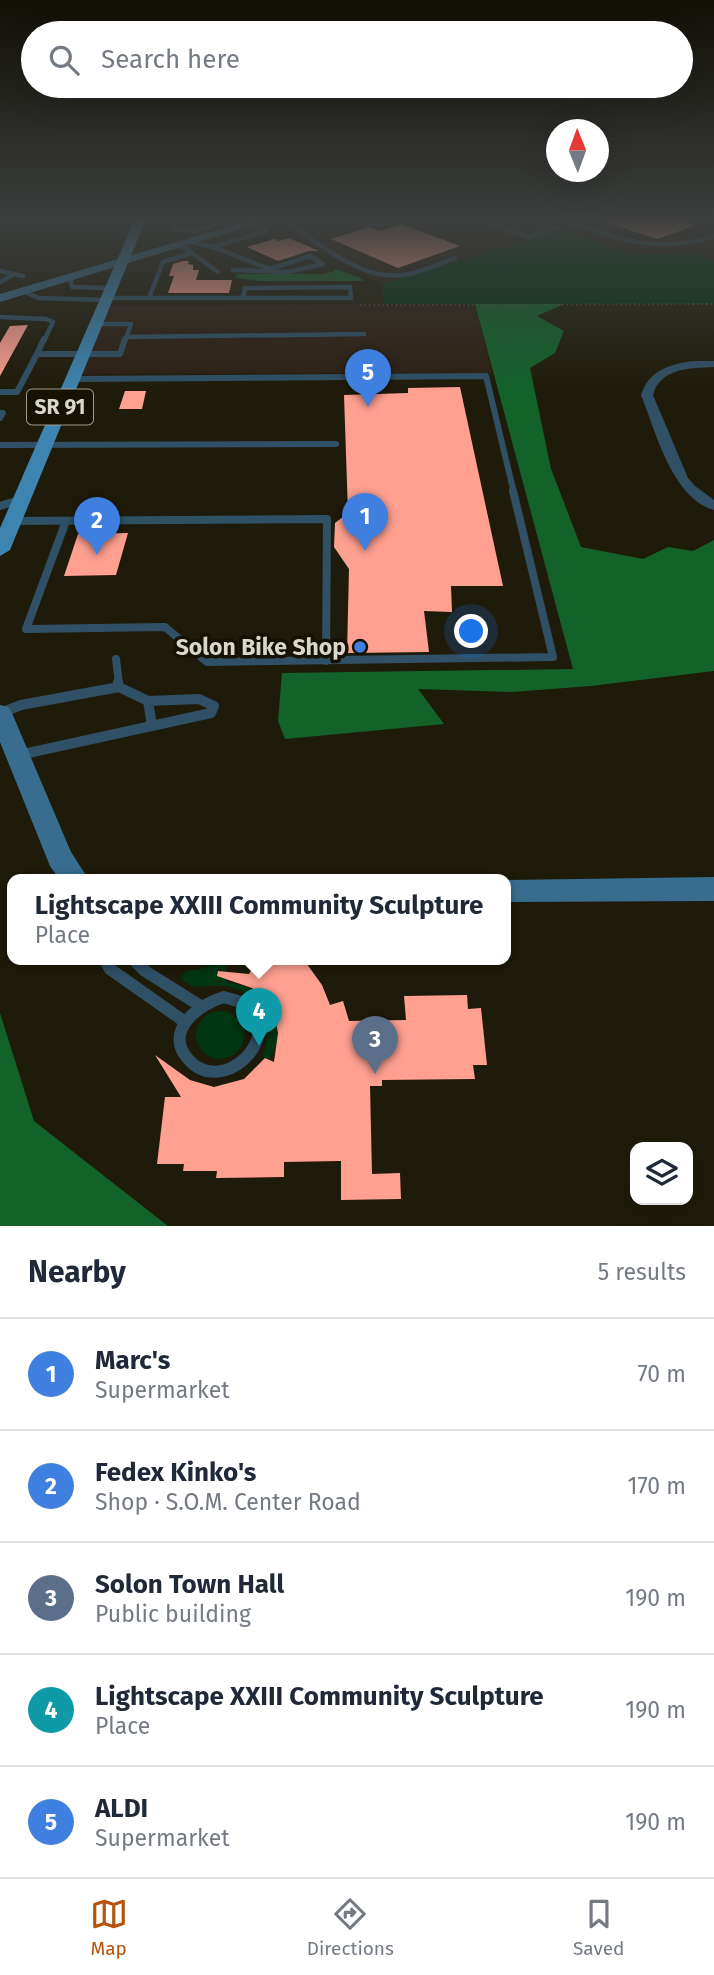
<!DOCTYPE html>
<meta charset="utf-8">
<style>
:root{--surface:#fff;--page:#f6f6f7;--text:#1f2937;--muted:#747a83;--line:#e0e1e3;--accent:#b45309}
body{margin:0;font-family:"Fira Sans",sans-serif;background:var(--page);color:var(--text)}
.controls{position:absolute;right:21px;bottom:21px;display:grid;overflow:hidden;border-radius:14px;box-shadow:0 7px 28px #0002}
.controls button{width:63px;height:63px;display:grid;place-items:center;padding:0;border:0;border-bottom:2px solid var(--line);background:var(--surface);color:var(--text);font:35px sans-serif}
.compass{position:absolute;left:546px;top:119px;width:63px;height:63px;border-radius:50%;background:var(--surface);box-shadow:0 7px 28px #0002;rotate:359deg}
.you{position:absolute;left:472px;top:632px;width:24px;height:24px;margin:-18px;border:5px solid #fff;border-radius:50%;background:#1a73e8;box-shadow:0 0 0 10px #1a73e833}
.badge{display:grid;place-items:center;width:46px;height:46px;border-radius:50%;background:var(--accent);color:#fff;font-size:23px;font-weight:700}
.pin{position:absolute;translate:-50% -58px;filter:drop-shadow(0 2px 4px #0008)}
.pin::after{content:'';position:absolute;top:37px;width:24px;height:21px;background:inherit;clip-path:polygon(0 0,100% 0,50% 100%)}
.popup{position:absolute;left:7px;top:874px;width:504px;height:91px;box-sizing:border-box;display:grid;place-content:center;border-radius:14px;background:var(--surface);filter:drop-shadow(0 2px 5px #0005);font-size:23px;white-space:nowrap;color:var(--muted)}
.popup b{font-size:26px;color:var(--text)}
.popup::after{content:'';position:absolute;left:50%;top:100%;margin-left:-14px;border:14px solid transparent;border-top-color:var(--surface)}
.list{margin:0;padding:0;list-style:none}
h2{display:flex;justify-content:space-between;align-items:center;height:91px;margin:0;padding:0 28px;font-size:30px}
h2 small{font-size:23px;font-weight:400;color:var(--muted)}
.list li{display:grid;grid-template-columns:46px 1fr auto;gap:21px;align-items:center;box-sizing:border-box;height:112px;padding:0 28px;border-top:2px solid var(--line)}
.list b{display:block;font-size:26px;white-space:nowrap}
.list p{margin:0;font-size:23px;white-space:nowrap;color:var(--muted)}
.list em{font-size:23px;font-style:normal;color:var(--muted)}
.icon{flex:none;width:38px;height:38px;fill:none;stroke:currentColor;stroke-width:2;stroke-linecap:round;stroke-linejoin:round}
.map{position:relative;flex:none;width:714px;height:1226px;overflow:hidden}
.search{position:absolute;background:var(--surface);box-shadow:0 7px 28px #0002;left:21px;right:21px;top:21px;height:77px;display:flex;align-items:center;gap:18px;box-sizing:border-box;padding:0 24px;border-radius:38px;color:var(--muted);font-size:26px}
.sheet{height:651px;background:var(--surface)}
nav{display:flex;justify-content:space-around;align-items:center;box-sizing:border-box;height:98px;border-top:2px solid var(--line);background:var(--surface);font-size:19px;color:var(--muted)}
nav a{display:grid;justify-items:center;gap:4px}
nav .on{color:var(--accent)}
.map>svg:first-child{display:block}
.industrial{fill:#2c1f13}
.green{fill:#003611}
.forest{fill:#12622a}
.building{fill:#ffa091}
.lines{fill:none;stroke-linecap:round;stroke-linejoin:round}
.path{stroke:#615e4f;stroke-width:2;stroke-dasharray:1 3.5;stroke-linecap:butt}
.lane-far4{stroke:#305065;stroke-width:4.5}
.lane-far3{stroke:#305065;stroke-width:6}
.lane-far2{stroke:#305065;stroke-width:8}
.lane-far1{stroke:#305065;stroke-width:10}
.lane{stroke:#305065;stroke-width:12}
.street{fill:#305065;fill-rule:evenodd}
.secondary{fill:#386d8f;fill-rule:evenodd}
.primary{fill:#3d84b0;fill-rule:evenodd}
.shop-dot{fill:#3f7fe0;stroke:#161203;stroke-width:2.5}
.labels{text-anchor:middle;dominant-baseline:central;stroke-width:7;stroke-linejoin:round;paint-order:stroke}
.shield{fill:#161203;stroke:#9e9c90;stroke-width:2}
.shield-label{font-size:21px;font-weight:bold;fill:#d9d7cc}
.poi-label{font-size:23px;font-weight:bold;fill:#d9d7cc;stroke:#161203;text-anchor:end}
</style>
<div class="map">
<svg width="714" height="1226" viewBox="0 0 714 1226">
<rect width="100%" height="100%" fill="#1f1b0a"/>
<!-- industrial -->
<path class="industrial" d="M268 219H714V260L693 253 632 254 561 230 382 284 262 221Z
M475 304 492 373 75 374 103 306Z"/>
<!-- green -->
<path class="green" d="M561 230 632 254 693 253 714 260V304H384L382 284Z
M221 960H230L227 962 225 982C269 986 292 1020 269 1060L262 1057C276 1022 263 991 223 986 206 984 197 992 182 980V975L188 970H199Z
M196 1035a24 24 0 1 1 48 0a24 24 0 1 1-48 0Z"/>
<!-- forest -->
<path class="forest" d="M336 269 363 279 362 281H259L236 278V275L240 274H322L332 272Z
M475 304H564L537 316 564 331 555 353 530 368 551 469 581 547 643 559 668 547 693 551 714 540V671L591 686 512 692 418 689 444 724 285 739 278 721 282 673 573 669Z
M0 1013 34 1121 168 1226H0Z"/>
<!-- building -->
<path class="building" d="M605 219H678L696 225 657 239 605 222Z
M401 224 460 246 398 268 331 239 369 227 380 231Z
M289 238 319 251H309L278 261 247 247 274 239 279 241Z
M183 261H189L188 264 193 265V270H199L196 280H232L229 293H168L174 276H169L173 264Z
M28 325 0 376V343L10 326Z
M460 387 503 586H451L452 612 424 611 429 652 347 653 349 569 334 547 335 523 348 513 344 395 408 393V388Z
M125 391H146L142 409H119Z
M128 533 116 575 64 576 78 534Z
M257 960H281L288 965 293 960H304L322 985 330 1005 343 1001 349 1021 406 1020 404 996 467 995 468 1009 481 1008 487 1065H473L475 1079 382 1080V1086H370L372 1174 400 1173 401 1199 341 1200V1161L284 1162V1177L216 1178 217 1171H183L184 1164H157L165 1097H181L155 1055 190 1080 214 1087 244 1079 265 1058 274 1062 278 1033 273 1006 252 988 217 976 218 971 249 974Z"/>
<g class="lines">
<!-- path -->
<path class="path" d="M360 305 714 304"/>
<!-- lane-far4 -->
<path class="lane-far4" d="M178 219 175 229 194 231 234 219
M281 219C316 240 359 281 403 275 421 273 438 264 455 258
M363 219 379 226 400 219
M480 219 528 237 558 227 537 219
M561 219C615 238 657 255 714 236
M192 242 213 247 270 269 310 256 323 264 288 272 233 270
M181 245 218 272
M213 247 266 231
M0 271 23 276
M71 281 72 287 106 288
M0 282 14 274
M350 287 351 298H243L245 288Z
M23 291 38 298 106 300
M107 298H149L163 262 192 253
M149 298H243
M0 317 46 319 53 322 44 341
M96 324H131L125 341
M126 337 364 334"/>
<!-- lane-far3 -->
<path class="lane-far3" d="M44 339 37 354H120L125 339
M72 379 486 376 514 493
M0 392H17L37 354
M0 413H3L0 418
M0 445 336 444"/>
<!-- lane-far2 -->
<path class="lane-far2" d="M0 506 19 500
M12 521 327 519 326 661
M66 521 26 629 165 627 207 662 553 657 513 491
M116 659 119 684"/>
<!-- lane-far1 -->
<path class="lane-far1" d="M118 682 119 687 148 701 152 726
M0 713 21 705 119 687
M19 755 211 713 214 706 199 699 148 701"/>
<!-- lane -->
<path class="lane" d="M105 960 110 969 185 1022
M134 960 145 971 199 1005
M224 997C232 1000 243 1001 249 1007 283 1038 222 1098 188 1059 163 1031 199 1004 224 997Z"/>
<!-- street -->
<path class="street" d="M694 361H714V367C690 368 660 368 653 395L688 478 695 486 714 500V510C672 498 656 432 641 395 649 370 670 364 694 361Z"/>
<!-- secondary -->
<path class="secondary" d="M254 219H273L0 302V294Z
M0 705 8 707 12 713 71 852 89 880H60L50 866 0 742Z
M714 877V901L506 902V880H502Z"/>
<!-- primary -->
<path class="primary" d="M135 219H146L10 550 0 556V528Z"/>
</g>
<!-- sky -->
<linearGradient id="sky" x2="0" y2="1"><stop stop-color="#110f06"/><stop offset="0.56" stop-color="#3c3f3e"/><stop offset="1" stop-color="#3c3f3e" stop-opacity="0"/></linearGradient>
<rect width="714" height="391" fill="url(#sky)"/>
<!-- markers -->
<circle class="shop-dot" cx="360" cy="647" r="7"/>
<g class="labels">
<!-- shield labels -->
<rect class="shield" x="27" y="389.5" width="66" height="35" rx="5"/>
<g class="shield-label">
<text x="60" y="407">SR 91</text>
</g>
<!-- poi labels -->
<g class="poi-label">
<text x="346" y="647">Solon Bike Shop</text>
</g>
</g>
</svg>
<div class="controls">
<button><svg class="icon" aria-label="layers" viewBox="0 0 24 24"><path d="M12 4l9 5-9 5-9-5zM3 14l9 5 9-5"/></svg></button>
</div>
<svg class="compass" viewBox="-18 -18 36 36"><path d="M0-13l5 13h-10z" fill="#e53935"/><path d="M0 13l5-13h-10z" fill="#747a83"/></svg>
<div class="you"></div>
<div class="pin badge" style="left:365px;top:551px;background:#3f7fe0">1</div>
<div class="pin badge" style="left:97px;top:555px;background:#3f7fe0">2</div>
<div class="pin badge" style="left:375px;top:1074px;background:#5c6f8a">3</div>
<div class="pin badge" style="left:259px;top:1046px;background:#0f9aa8">4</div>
<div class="popup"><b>Lightscape XXIII Community Sculpture</b>Place</div>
<div class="pin badge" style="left:368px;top:407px;background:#3f7fe0">5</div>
<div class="search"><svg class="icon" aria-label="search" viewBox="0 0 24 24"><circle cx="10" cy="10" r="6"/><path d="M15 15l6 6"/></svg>Search here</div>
</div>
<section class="sheet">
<h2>Nearby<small>5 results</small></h2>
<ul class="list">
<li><span class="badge" style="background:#3f7fe0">1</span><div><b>Marc's</b><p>Supermarket</p></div><em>70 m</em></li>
<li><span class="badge" style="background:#3f7fe0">2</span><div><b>Fedex Kinko's</b><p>Shop · S.O.M. Center Road</p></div><em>170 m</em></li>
<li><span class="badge" style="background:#5c6f8a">3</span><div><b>Solon Town Hall</b><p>Public building</p></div><em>190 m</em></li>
<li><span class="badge" style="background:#0f9aa8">4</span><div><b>Lightscape XXIII Community Sculpture</b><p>Place</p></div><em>190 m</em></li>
<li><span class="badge" style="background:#3f7fe0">5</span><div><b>ALDI</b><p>Supermarket</p></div><em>190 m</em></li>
</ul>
</section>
<nav>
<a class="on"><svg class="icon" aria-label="map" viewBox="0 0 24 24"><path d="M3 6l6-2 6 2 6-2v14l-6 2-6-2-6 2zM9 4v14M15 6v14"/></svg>Map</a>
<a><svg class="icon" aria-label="directions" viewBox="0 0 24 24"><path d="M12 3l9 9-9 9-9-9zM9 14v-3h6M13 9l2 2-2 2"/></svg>Directions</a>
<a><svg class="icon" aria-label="saved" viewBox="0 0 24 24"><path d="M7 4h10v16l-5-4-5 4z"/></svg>Saved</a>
</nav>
